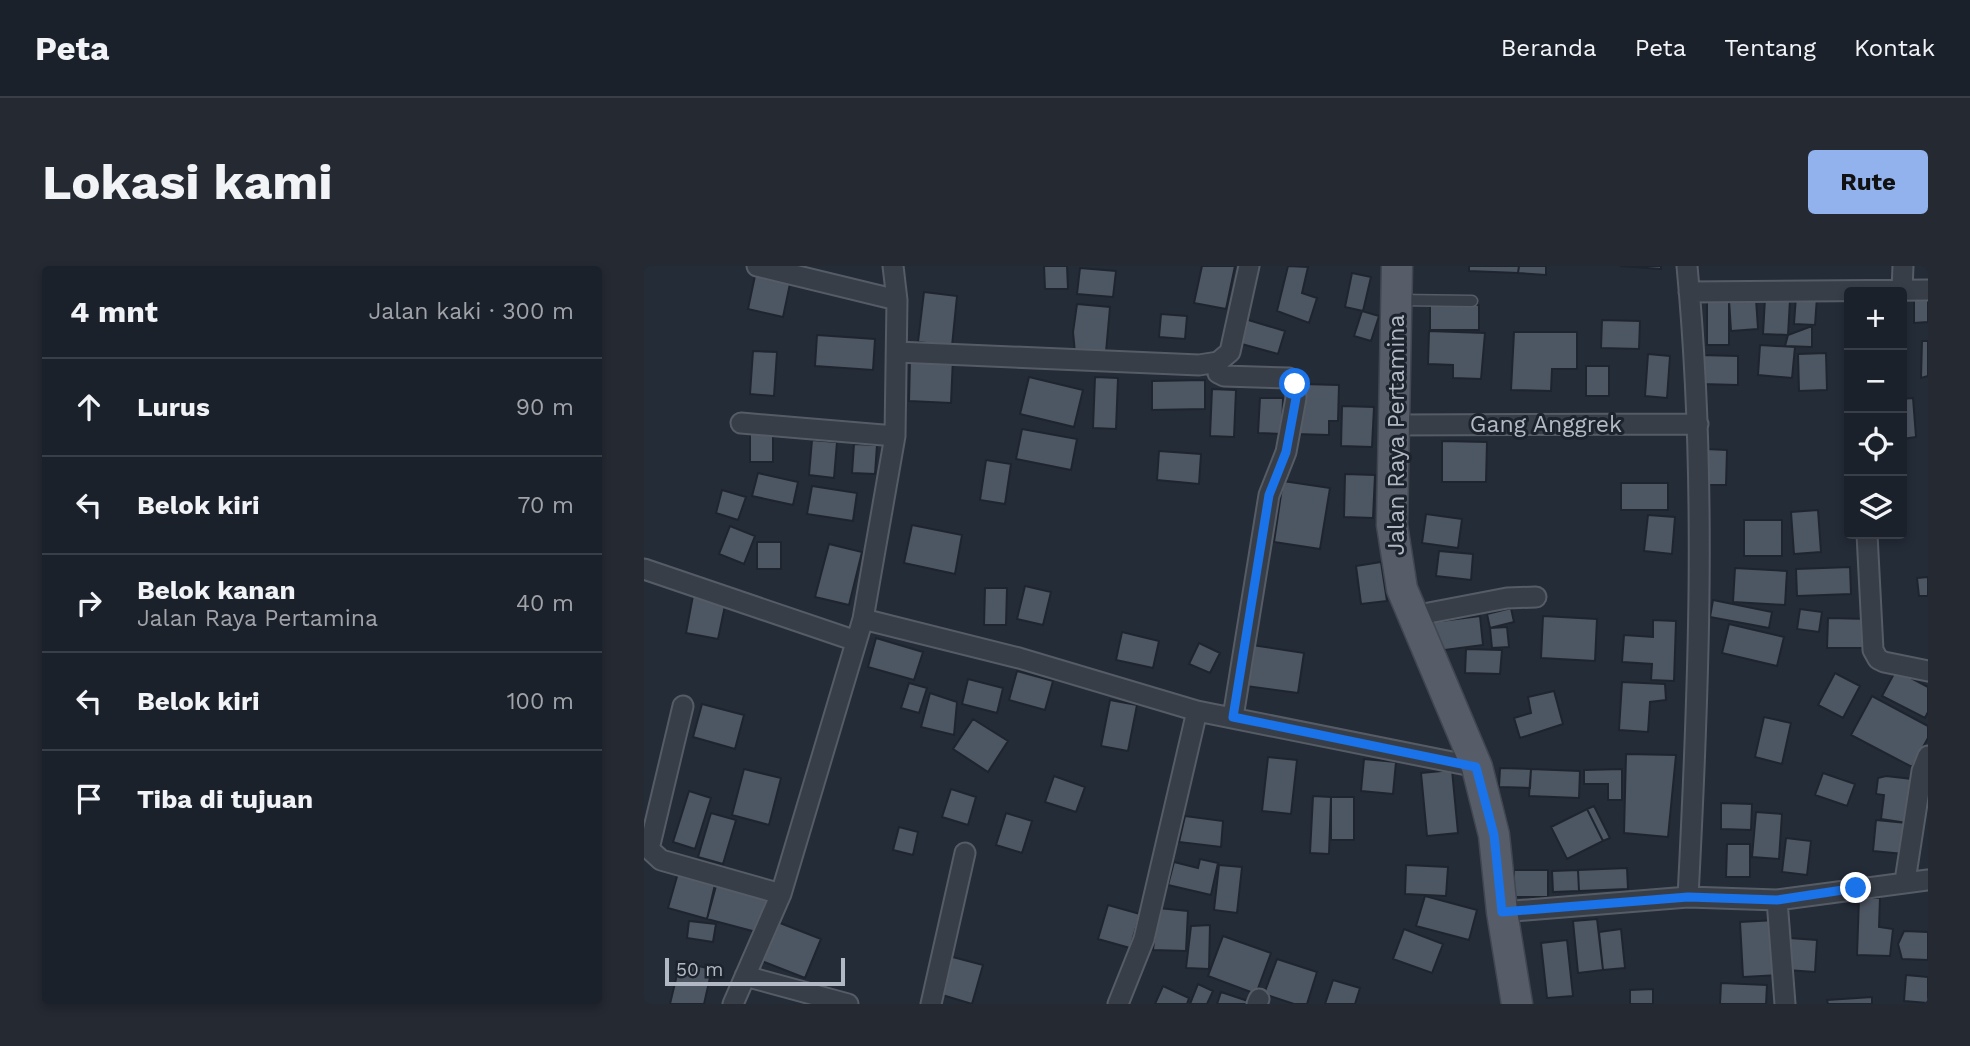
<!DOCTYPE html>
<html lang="id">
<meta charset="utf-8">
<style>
:root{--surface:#1b212a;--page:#242932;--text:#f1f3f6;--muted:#a0a3a8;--line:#393e47;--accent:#91b2ec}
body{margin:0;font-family:"Work Sans",sans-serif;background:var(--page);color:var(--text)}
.controls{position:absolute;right:21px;top:21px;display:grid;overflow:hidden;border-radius:7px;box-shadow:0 4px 10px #0003}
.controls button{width:63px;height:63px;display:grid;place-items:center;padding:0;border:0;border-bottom:2px solid var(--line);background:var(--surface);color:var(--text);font:35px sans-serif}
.scale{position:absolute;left:21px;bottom:18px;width:180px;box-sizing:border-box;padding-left:7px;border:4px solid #b3b9c4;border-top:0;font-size:19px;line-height:24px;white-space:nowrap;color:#b3b9c4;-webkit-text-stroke:5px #1d232d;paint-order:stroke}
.stop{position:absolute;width:21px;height:21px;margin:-16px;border:5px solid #1a73e8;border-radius:50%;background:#fff}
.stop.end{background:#1a73e8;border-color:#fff;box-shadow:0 2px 7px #0008}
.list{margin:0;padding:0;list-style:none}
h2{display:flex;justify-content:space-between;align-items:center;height:91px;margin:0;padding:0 28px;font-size:30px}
h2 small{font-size:23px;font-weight:400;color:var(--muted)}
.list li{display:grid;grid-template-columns:46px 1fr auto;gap:21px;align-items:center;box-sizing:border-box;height:98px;padding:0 28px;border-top:2px solid var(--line)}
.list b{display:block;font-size:26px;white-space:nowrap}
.list p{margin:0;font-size:23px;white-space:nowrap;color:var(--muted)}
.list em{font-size:23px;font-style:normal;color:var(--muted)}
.icon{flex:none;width:38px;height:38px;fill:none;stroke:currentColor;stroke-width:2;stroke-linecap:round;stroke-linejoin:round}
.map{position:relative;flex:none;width:1284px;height:738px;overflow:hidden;border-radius:7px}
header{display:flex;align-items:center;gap:42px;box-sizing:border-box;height:98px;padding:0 35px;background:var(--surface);border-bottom:2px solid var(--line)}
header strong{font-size:33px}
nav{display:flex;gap:38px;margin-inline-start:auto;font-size:24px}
.intro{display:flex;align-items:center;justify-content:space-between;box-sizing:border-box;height:168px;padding:0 42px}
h1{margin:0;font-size:49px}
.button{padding:18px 32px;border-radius:7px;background:var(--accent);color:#111;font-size:24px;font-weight:700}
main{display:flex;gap:42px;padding:0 42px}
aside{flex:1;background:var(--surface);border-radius:7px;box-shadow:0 4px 10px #0003}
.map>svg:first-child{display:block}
.building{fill:#4d5663;stroke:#1f252f;stroke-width:2}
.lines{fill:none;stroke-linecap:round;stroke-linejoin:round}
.service-casing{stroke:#565c66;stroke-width:13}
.minor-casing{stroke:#565c66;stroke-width:23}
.primary-casing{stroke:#414751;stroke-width:33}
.service{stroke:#383e48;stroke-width:10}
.minor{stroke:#383e48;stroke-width:19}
.primary{stroke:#565d68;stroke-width:30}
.route{stroke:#1a73e8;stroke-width:9}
.labels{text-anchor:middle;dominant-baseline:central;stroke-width:6;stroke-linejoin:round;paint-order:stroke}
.street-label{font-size:23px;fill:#b3b9c4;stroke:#1d232d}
</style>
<header>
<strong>Peta</strong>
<nav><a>Beranda</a><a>Peta</a><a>Tentang</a><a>Kontak</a></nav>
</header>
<div class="intro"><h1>Lokasi kami</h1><a class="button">Rute</a></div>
<main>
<aside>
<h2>4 mnt<small>Jalan kaki · 300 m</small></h2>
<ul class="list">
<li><svg class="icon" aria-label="ahead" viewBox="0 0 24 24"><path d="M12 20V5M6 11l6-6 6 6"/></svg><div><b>Lurus</b></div><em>90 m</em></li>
<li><svg class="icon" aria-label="left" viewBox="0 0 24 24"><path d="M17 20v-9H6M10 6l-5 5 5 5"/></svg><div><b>Belok kiri</b></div><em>70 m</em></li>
<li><svg class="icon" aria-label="right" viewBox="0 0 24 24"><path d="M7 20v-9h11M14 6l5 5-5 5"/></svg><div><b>Belok kanan</b><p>Jalan Raya Pertamina</p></div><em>40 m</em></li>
<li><svg class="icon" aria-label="left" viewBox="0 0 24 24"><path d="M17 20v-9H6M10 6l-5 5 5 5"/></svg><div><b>Belok kiri</b></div><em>100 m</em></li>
<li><svg class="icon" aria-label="arrive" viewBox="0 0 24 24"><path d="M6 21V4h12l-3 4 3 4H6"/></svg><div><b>Tiba di tujuan</b></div></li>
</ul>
</aside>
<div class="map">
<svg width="1284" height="738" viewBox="0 0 1284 738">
<rect width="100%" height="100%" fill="#242c38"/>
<!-- building -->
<path class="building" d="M400 0H423L424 23H401Z
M558 0H591L582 43 550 37Z
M644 0 664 1 658 27 673 32 665 57 633 45Z
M825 0H875L874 7 825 5Z
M875 0H902V9L874 7Z
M976 0H1017V3Z
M436 2 472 5 469 31 433 28Z
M112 5 147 13 139 51 104 43Z
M708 7 727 11 719 45 701 41Z
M280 26 313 30 308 80 274 76Z
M1270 26H1284V56L1270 57Z
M1152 30 1173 31 1171 59 1150 58Z
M1121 32 1146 34 1144 69 1119 68Z
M1112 33 1114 63 1087 65 1085 34Z
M1063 34H1085V79H1063Z
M433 38 466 41 462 86 431 87 429 66Z
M786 39H835V64H786Z
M718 45 735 50 727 75 710 70Z
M517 48 543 50 541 73 515 71Z
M601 53 641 65 634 88 594 77Z
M958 54 996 55 995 83 957 82Z
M1168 60V81L1141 80 1144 69Z
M785 65 841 67 837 113 809 112V99L784 98Z
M870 66H933V103H908L907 125 867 124Z
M173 69 231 73 229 104 171 100Z
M1278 75H1284V110L1277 112Z
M1116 79 1151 81 1148 112 1114 109Z
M109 85 133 86 130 130 106 128Z
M1182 87 1183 124 1155 125 1154 88Z
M1004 88 1026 90 1023 132 1001 130Z
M1057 89 1094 90V119L1057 118Z
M266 91 309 92 307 137 265 135Z
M942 100H965V130H942Z
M385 111 439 124 430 161 376 148Z
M451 111 474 112 472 163 449 162Z
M561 114V143L508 144V115Z
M659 118 695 119 694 155H685V169L651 168Z
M568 123 592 124 590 171 566 170Z
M616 132H639L638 168 614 167Z
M1269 132 1272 171 1258 173V133Z
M698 140 730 141 728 181 697 180Z
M378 163 433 173 427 204 372 193Z
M129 166V196H106V167Z
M168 174 193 176 190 212 165 209Z
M798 175 843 176 842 216H798Z
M210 178 233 179 231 208 208 207Z
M1062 183 1083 184 1082 219H1061Z
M515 185 557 188 555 218 513 214Z
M342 194 367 198 361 238 336 234Z
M114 207 154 216 149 239 108 230Z
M701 208 731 209 729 252 700 251Z
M639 215 686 222 676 283 630 276Z
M977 217H1024V244H977Z
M168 220 213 227 209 255 163 248Z
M78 224 102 231 94 254 72 247Z
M1174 244 1177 286 1150 288 1147 246Z
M782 248 818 253 814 282 778 277Z
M1004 249 1031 251 1028 288 1000 285Z
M1100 254H1138V290H1100Z
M268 259 318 269 311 308 260 297Z
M86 260 111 270 100 298 75 288Z
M113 276H137V303H113Z
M185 278 218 286 205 339 171 331Z
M795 285 829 288 827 314 792 310Z
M737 296 743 335 717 338 712 300Z
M1206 301 1207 328 1153 330 1152 303Z
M1091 302 1143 305 1141 339 1089 336Z
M1284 311V330H1275L1273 312Z
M381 320 407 326 399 359 373 353Z
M341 322H363L362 359H340Z
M50 324 83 330 74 373 42 367Z
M1069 334 1128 346 1125 362 1066 351Z
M867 342 870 356 846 362 843 348Z
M1156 343 1178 346 1175 366 1153 363Z
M836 350 839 379 793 385 789 356Z
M899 350 953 353 951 395 897 392Z
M1184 352 1226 353V382H1183Z
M1009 354 1032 355 1030 415 1007 414 1008 398 978 396 980 369 1009 371Z
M1085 358 1140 371 1133 400 1078 387Z
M863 361 865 381 848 382 846 362Z
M478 366 515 375 509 402 472 394Z
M232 372 279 386 270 414 224 401Z
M555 377 576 387 566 407 545 398Z
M608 379 660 387 654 427 602 420Z
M822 383 858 384 856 408 821 407Z
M1252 404 1284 421V446L1281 452 1238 430Z
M373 405 409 415 401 444 365 434Z
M1191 407 1216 420 1199 452 1174 439Z
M324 413 359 422 353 447 318 438Z
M978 416 1021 418 1022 434 1006 436 1004 466 975 464Z
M265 417 283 422 275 447 257 442Z
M910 425 919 458 876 472 870 452 887 447 884 431Z
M286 427 313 436 310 469 277 461Z
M1228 430 1284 460V472L1268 501 1207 469Z
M466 434 493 439 484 485 457 480Z
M58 438 100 449 91 483 49 471Z
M1120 451 1147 457 1138 498 1111 491Z
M329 453 364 475 344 506 309 483Z
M982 488 1032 489 1024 571 980 567Z
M624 491 653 494 647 548 618 545Z
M720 493 752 496 749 528 717 525Z
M856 502 887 503 886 522 855 521Z
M100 503 137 512 125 559 88 549Z
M887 503 936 505 935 532 885 530Z
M978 503V534H964V518H940V504Z
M808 504 814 567 783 570 777 507Z
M1179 507 1211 518 1203 540 1171 529Z
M410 510 441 521 432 546 401 536Z
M1242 510 1268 513 1263 557 1237 553 1240 529 1232 528 1234 512Z
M307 523 332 531 324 559 298 551Z
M45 525 67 532 51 583 29 576Z
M669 530 687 531 685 588 666 587Z
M687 531H710V574H687Z
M1077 537 1108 538 1107 564 1077 563Z
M950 540 966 572 959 575 943 543Z
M943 543 959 575 923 593 907 561Z
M1112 546 1138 548 1135 593 1108 591Z
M67 547 92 554 79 598 54 591Z
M362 547 388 555 378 587 352 579Z
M541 550 579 555 577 581 535 576Z
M1232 554 1263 557 1260 588 1229 585Z
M255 561 274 566 269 589 249 584Z
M1142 572 1167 575 1163 609 1138 606Z
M1083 578H1106V611H1082Z
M556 593 574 597 567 629 524 619 530 596 554 602Z
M575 599 598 601 593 647 570 644Z
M762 599 804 601 802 630 761 628Z
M983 602 984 623 935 625 934 604Z
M870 604H904V631H870Z
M934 604 935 625 909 626 908 605Z
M34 607 72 614 63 653 24 642Z
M72 620 125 634 116 667 63 653Z
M781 630 833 644 825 674 772 660Z
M1215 632H1236L1235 661 1249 663 1246 690 1213 689Z
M464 639 496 648 486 682 454 673Z
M514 642 544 645 542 685 509 684Z
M953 653 959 704 934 707 929 655Z
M1132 654 1136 709 1099 711 1096 656Z
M45 655 72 658 69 676 43 672Z
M131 655 177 673 161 712 115 694Z
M566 659 565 703 542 702 547 660Z
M760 663 799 678 788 707 749 693Z
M977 663 981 702 959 704 955 666Z
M1260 665 1284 666V694L1258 693 1254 678Z
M579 670 627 687 612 728 564 710Z
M1145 672 1173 674 1171 706 1143 704Z
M923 674 929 730 903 732 897 677Z
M305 690 339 699 328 738 295 728Z
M633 693 673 706 663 738H650L620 728Z
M36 696 68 703 60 738H26Z
M1262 709 1284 711V737L1260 735Z
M689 714 716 722 711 738H681Z
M1077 717 1123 719 1122 738H1076Z
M554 718 569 725 563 738H546Z
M519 720 545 732 543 738H511Z
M1009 723V738H986V724Z
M577 726 604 735 603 738H573Z
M1228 731V738H1184L1183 734Z"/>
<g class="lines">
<!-- service casing -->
<g class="service-casing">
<path id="service" d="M755 34 828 35"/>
</g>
<!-- minor casing -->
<g class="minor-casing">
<path id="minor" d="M113 0 253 34
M1043 0C1063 212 1055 419 1044 631
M1258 24 1259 0
M1045 26 1284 24
M253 86 555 99 574 96 586 86 605 0
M574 96V107L580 110 645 112 651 118 652 132 642 186 625 229 589 451
M97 157 251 170
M749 159 1054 158
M1223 268 1229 384 1234 393 1240 396 1284 405
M0 303 212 375
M769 350 863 332 892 331
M219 353 375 392 553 445 833 501
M39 440 5 583 17 594 137 628
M1261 615 1278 505 1284 490
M1133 634 1141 738
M858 646 1044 631 1133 634 1284 614
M101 710 204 738
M89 738 137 628 219 353 251 170 253 34 249 0
M287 738 321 587
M474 738 500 673 553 445
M613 738 615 733"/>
</g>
<!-- primary casing -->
<g class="primary-casing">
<path id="primary" d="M753 0 748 259 758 323 833 501 850 569 858 646 873 738"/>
</g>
<!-- service -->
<use href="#service" class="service"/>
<!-- minor -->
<use href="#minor" class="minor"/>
<!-- primary -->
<use href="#primary" class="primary"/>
</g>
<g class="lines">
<!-- route -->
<path class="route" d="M651 118 652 132 642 186 625 229 589 451 832 501 850 569 858 646 1044 631 1133 634 1212 622"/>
</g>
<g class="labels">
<!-- street labels -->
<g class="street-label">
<text x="902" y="158">Gang Anggrek</text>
<text transform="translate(752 169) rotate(-90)">Jalan Raya Pertamina</text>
</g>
</g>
</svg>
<div class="controls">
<button>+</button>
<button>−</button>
<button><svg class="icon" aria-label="locate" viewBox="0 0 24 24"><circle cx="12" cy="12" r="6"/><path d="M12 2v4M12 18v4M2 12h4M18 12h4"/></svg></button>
<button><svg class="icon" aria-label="layers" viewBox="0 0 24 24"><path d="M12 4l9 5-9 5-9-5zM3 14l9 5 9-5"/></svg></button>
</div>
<div class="scale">50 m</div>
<div class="stop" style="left:651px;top:118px"></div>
<div class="stop end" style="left:1212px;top:622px"></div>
</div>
</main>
